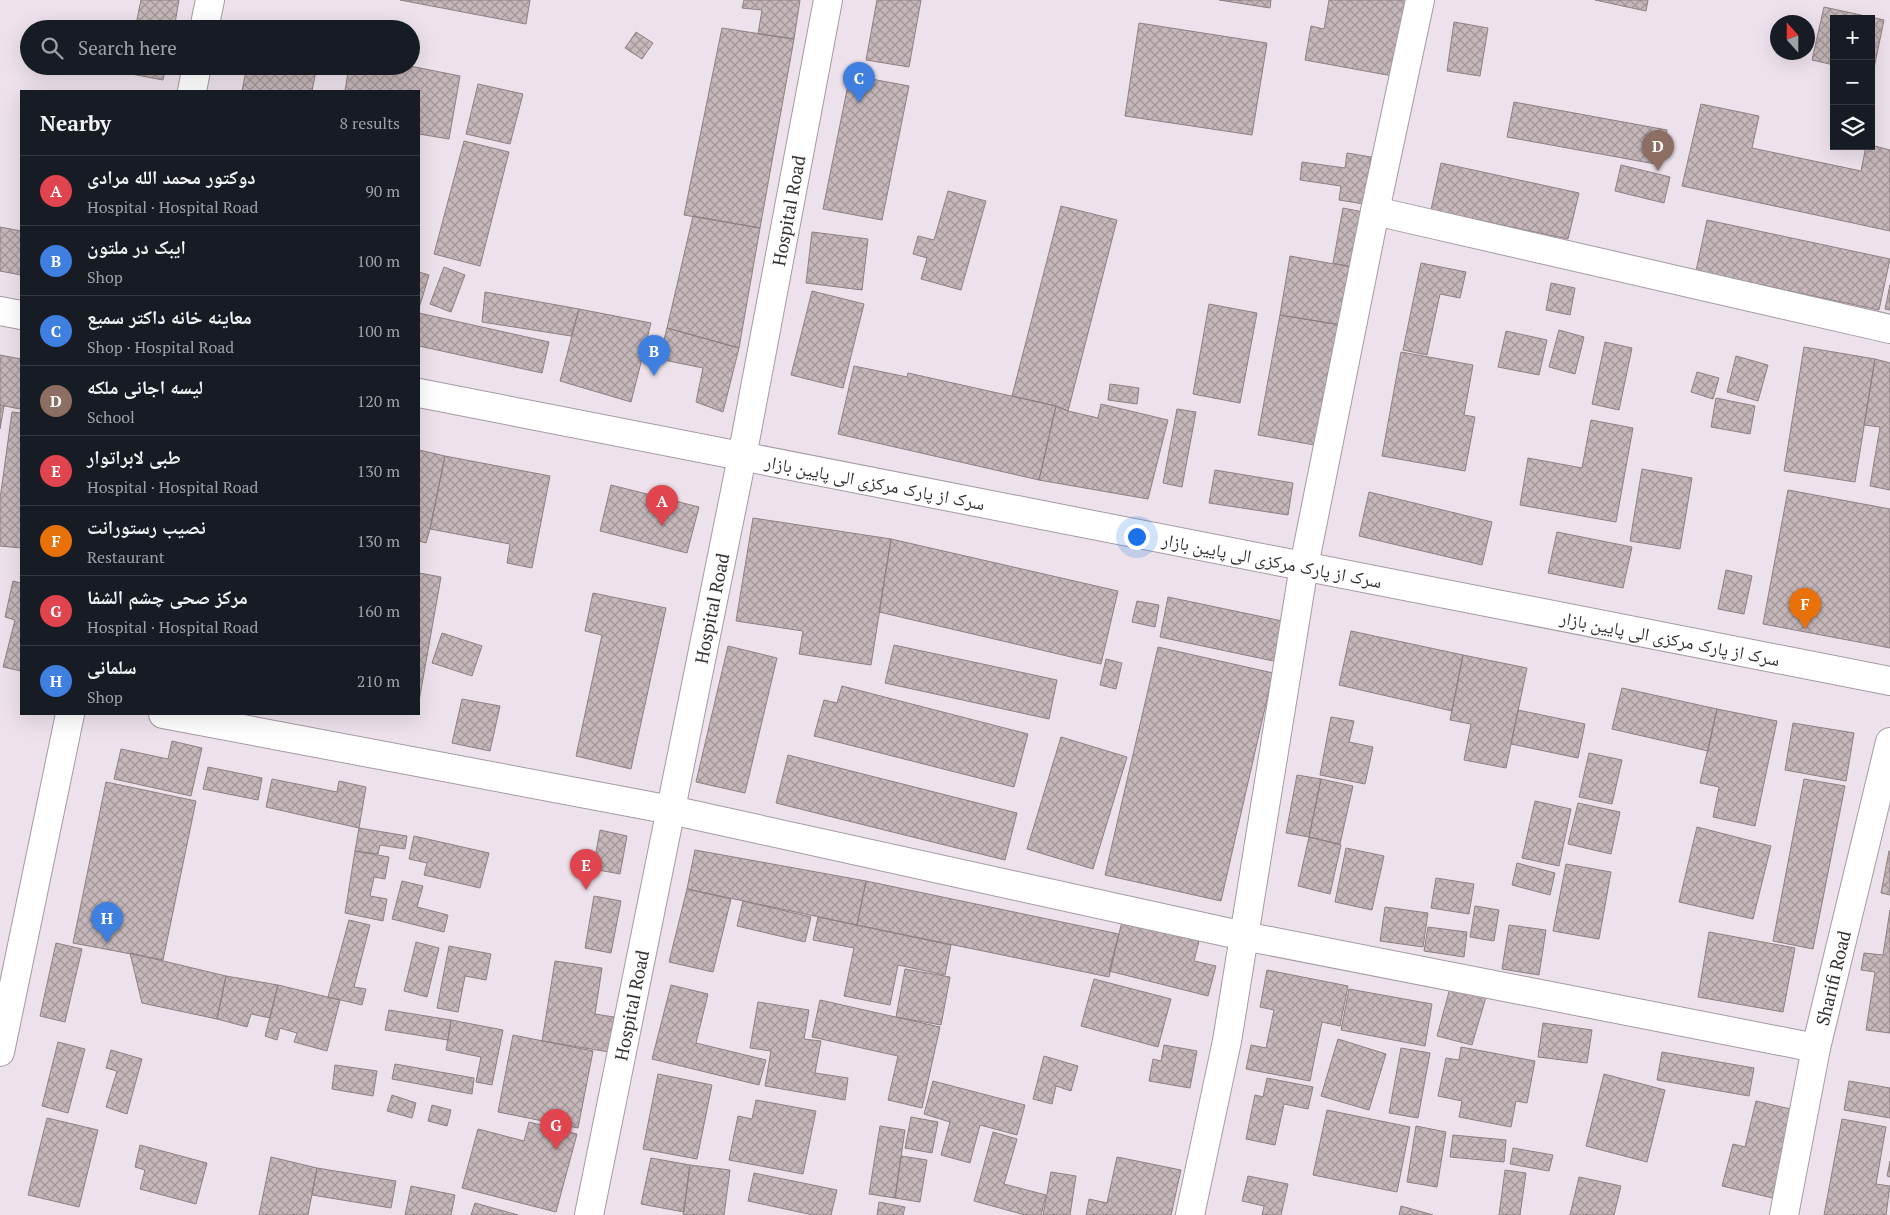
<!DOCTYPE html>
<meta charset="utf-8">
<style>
:root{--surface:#171b24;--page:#20242c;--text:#f1f3f6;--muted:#9ea1a6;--line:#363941;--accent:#55742a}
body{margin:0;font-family:"PT Serif","Noto Naskh Arabic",serif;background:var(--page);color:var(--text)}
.controls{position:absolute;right:15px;top:15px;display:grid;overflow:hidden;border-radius:0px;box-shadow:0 5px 20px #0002}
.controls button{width:45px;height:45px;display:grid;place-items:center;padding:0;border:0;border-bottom:1px solid var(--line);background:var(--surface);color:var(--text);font:25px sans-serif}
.compass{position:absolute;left:1770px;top:15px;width:45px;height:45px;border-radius:50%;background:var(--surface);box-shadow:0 5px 20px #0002;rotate:339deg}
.you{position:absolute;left:1136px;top:536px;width:18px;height:18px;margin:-12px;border:4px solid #fff;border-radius:50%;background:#1a73e8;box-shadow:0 0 0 8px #1a73e833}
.badge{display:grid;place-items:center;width:32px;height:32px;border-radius:50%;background:var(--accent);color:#fff;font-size:16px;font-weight:700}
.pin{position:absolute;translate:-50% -41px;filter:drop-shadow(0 1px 2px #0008)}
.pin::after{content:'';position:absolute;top:26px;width:18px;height:15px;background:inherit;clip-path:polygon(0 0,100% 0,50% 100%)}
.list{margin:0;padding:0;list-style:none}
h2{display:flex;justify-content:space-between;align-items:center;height:65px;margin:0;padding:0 20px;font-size:21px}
h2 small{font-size:16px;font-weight:400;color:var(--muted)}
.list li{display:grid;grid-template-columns:32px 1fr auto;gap:15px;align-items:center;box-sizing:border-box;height:70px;padding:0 20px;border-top:1px solid var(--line)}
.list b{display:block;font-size:19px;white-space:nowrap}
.list p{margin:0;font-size:16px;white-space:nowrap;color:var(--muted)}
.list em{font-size:16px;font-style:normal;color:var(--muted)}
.icon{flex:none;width:28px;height:28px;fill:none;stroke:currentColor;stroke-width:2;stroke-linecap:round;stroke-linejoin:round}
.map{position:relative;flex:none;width:1890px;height:1215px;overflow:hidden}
.search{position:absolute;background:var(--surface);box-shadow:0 5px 20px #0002;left:20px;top:20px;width:400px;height:55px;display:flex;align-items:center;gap:12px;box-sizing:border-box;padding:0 18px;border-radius:28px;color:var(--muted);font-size:19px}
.panel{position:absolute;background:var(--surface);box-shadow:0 5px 20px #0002;left:20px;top:90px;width:400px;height:625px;border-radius:0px}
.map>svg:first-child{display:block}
.building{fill:url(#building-cross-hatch);stroke:#8e8083}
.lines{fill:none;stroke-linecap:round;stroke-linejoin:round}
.minor-casing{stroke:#a59aa3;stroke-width:30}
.tertiary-casing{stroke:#a59aa3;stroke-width:30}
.secondary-casing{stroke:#a59aa3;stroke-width:30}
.minor{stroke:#fff;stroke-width:28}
.tertiary{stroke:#fff;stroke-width:28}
.secondary{stroke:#fff;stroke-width:28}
.labels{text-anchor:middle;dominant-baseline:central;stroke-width:4;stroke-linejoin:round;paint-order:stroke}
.street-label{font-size:18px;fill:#343033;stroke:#fff}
</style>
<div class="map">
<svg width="1890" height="1215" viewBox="0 0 1890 1215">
<defs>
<pattern id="building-cross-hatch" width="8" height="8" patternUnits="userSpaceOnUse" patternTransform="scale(1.25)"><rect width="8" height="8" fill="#c5b7ba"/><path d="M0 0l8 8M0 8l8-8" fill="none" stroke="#a19598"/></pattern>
</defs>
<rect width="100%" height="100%" fill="#ede2eb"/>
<!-- building -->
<path class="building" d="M141 0H179L174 29H135Z
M400 0H530L526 24Z
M744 0H800L794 39 758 34 762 10 742 8Z
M877 0H921L909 67 866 60Z
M1219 0H1271L1270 8Z
M1329 0H1412L1398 77 1305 60 1311 26 1324 29Z
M1595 0H1648L1646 11Z
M1824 7 1884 20 1873 73 1871 19H1834V65L1812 60Z
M1454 22 1488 28 1480 76 1447 71Z
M1139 23 1267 43 1252 135 1125 116Z
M722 28 794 39 760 228 684 215Z
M636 32 653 43 642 59 625 48Z
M128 66H166L163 80 126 73Z
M247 66H317L312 91H242Z
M349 66H410L460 76 449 139 419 134V91H345Z
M850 75 909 86 882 220 823 209Z
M478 84 523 94 510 144 466 134Z
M1514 102 1667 130 1661 165 1507 137Z
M1701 104 1759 116 1752 148 1861 171 1866 146 1871 145 1890 150V231L1682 186Z
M464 141 509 152 480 266 434 254Z
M1347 153 1371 157 1364 204 1339 200 1341 186 1300 180 1302 162 1345 168Z
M1441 163 1579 193 1568 239 1431 210Z
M1621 165 1670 177 1664 203 1615 191Z
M948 191 986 201 961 290 921 279 927 258 913 254 918 236 934 240Z
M1061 206 1117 220 1068 411 1056 406 1012 396Z
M1343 208 1373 214 1363 269 1333 263Z
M693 216 760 228 739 348 667 328Z
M1707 220 1890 259 1879 310 1696 271Z
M0 227 21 231V275L0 271Z
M812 232 868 239 862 290 806 283Z
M1290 256 1356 268 1347 326 1280 315Z
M1421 263 1466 272 1460 298 1440 294 1427 355 1403 350Z
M444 267 465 275 451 312 430 304Z
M419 272 429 275 420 305H419Z
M1551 283 1575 288 1570 315 1546 310Z
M1890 285V310L1885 309Z
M812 291 864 304 843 388 791 375Z
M485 292 579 309 571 336 482 322Z
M1209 304 1257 313 1240 403 1193 394Z
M579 309 651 323 631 402 560 381Z
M419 313 549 342 542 373 419 346Z
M1280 315 1347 326 1320 446 1258 435Z
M667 328 739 348 723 412 696 402 703 368 659 359Z
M1559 330 1584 337 1575 374 1549 367Z
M1506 331 1547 340 1539 375 1498 367Z
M1605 342 1632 348 1619 410 1592 404Z
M1804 347 1875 359 1855 482 1784 471Z
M1401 352 1473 365 1464 415 1475 417 1465 471 1382 456Z
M0 355 21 359V402L20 409 0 405Z
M1736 356 1768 365 1758 401 1727 392Z
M1875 359 1890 363V490L1870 486 1880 427 1864 425Z
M854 366 907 377 908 373 1056 406 1039 480 838 434Z
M1697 372 1719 378 1713 399 1691 392Z
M1110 384 1139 388 1137 404 1108 400Z
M1716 398 1755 406 1750 434 1711 427Z
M1101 404 1168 420 1148 499 1039 480 1056 406 1068 411 1098 418Z
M0 405 4 406 0 429Z
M1177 409 1196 412 1182 487 1163 483Z
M12 412 21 413V548L0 546V499Z
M1591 420 1633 428 1616 522 1520 505 1528 458 1582 468Z
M419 450 445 456 430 529 426 543 419 541Z
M445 456 550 476 532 568 507 563 510 544 430 529Z
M1642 469 1692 478 1680 549 1630 541Z
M1215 470 1293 483 1288 515 1209 503Z
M611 485 699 507 687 553 600 531Z
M1788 490 1890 509V648L1763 624Z
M1369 492 1492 522 1482 565 1359 536Z
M753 518 891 539 871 665 799 654 803 631 736 621Z
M1557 532 1632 547 1623 588 1548 573Z
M891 539 1118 591 1101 664 879 612Z
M1726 570 1752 576 1744 614 1718 609Z
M419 573 441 577 419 701Z
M13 581 21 583V671L3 667 15 620 5 617Z
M593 593 666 608 631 769 576 756 602 635 585 631Z
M1168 597 1287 622 1278 662 1160 637Z
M1137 601 1159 605 1155 627 1132 622Z
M1351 631 1463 655 1452 711 1339 685Z
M442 633 482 646 472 676 432 663Z
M894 645 1057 680 1049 719 885 683Z
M728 646 777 658 745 793 696 782Z
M1158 647 1273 673 1221 901 1105 875Z
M1463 655 1527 668 1506 768 1464 760 1471 724 1450 720Z
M1106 659 1122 663 1116 689 1100 685Z
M842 686 1028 734 1014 787 814 736 824 700 837 703Z
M1622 688 1717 709 1708 751 1612 729Z
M462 699 500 706 490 751 452 743Z
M1717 709 1777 721 1755 826 1713 817 1719 787 1700 783Z
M1518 710 1585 724 1578 758 1511 744Z
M1331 717 1354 721 1349 742 1373 747 1365 784 1320 775Z
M1793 723 1854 733 1846 781 1785 770Z
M1061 737 1127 757 1093 869 1027 849Z
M172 741 202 748 191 796 114 779 121 749 168 759Z
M1589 753 1622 760 1612 804 1579 797Z
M788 755 1017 813 1005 860 776 803Z
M208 767 262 778 258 800 203 789Z
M1297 775 1321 779 1309 837 1286 833Z
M272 779 337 792 339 781 366 787 359 828 266 807Z
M1321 779 1353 786 1340 844 1309 837Z
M1804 779 1845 786 1813 949 1773 941Z
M106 782 196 801 163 960 73 943Z
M1535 801 1571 809 1559 866 1522 858Z
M1578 803 1620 812 1611 854 1568 844Z
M1697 827 1771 846 1753 919 1679 902Z
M359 828 407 836 405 849 380 845 378 854 355 851Z
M600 830 627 836 620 874 593 869Z
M414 836 489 853 480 888 424 875 427 863 409 859Z
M1309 837 1341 845 1330 894 1298 886Z
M1346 848 1384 856 1372 910 1335 902Z
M695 850 866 881 857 925 687 889Z
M355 851 389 857 385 879 374 877 370 896 387 899 383 921 345 913Z
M1889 851H1890V895L1881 893Z
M1517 863 1555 873 1550 895 1512 885Z
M1566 864 1611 872 1599 939 1553 931Z
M1436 878 1474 884 1469 914 1431 908Z
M402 881 423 886 417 907 448 915 444 932 392 919Z
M866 881 1119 934 1109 977 857 925Z
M687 889 731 899 713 972 669 962Z
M594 896 621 901 611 953 585 948Z
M743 901 811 917 805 942 737 926Z
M1475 906 1499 910 1494 941 1470 937Z
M1385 907 1428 913 1423 947 1380 941Z
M1890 910V1033L1866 1030 1875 972 1861 970 1864 953 1883 955Z
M818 917 951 945 945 975 898 965 890 1005 844 996 854 948 813 940Z
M349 920 370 925 354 987 366 989 362 1005 328 997Z
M1122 922 1199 941 1194 961 1216 966 1208 996 1109 971Z
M1509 925 1546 930 1539 975 1502 969Z
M1428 927 1467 932 1464 957 1424 951Z
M1709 932 1795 948 1783 1012 1698 997Z
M416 942 439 948 427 997 404 991Z
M56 943 82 949 65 1022 40 1016Z
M449 946 491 954 486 980 465 976 458 1012 437 1008Z
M130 953 226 976 217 1019 142 1003Z
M555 961 602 968 595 1014 614 1017 609 1052 542 1041Z
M905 969 950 977 941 1025 896 1017Z
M1267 970 1348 986 1340 1026 1322 1022 1310 1081 1246 1069 1251 1045 1266 1048 1274 1010 1260 1007Z
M226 976 278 985 270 1018 251 1014 247 1027 217 1019Z
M1094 979 1171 999 1158 1047 1081 1026Z
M278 985 340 1000 327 1051 294 1042 297 1033 280 1028 277 1040 265 1036Z
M671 985 708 994 696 1043 766 1060 759 1085 652 1059Z
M1450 988 1486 997 1472 1045 1437 1036Z
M1349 989 1432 1004 1425 1046 1341 1030Z
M820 1000 940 1027 922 1108 888 1100 898 1056 812 1037Z
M758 1002 809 1010 804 1039 821 1041 815 1073 848 1078 845 1100 765 1086 771 1051 750 1048Z
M389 1010 451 1020 448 1040 385 1030Z
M451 1020 503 1030 492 1085 476 1082 481 1057 446 1050Z
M1543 1023 1592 1030 1587 1063 1538 1057Z
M513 1035 593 1051 578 1128 498 1112Z
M1338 1039 1386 1054 1369 1110 1321 1096Z
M58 1042 85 1049 68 1113 42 1106Z
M1164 1045 1197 1051 1190 1088 1149 1081 1153 1059 1161 1061Z
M1461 1047 1535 1061 1527 1103 1516 1101 1511 1127 1459 1117 1462 1101 1438 1096 1446 1058 1459 1060Z
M1401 1048 1430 1053 1418 1118 1389 1113Z
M111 1050 142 1059 127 1114 106 1107 117 1071 106 1068Z
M1662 1052 1754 1068 1749 1096 1657 1080Z
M1044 1056 1078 1066 1071 1091 1056 1086 1052 1104 1033 1099Z
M395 1064 474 1078 472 1094 392 1079Z
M335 1065 377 1071 373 1096 332 1089Z
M658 1074 712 1085 697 1159 643 1149Z
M1604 1074 1665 1090 1647 1162 1586 1146Z
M1267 1078 1313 1087 1308 1109 1284 1104 1275 1145 1246 1139 1255 1095 1263 1097Z
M933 1081 1025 1105 1017 1135 980 1125 970 1163 941 1155 950 1122 924 1114Z
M1849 1081 1890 1088V1118L1844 1110Z
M392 1095 416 1103 412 1118 387 1111Z
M756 1100 816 1111 803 1174 729 1160 738 1116 752 1119Z
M1756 1101 1799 1111 1777 1199 1722 1186 1733 1144 1745 1147Z
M432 1105 451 1110 447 1126 428 1121Z
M1327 1110 1410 1127 1397 1192 1313 1175Z
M911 1117 938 1122 932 1153 905 1148Z
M47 1118 98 1130 79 1207 28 1195Z
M1842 1119 1886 1127 1876 1184 1890 1186 1886 1215H1824Z
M529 1122 577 1134 556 1212 462 1188 478 1129 524 1141Z
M880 1126 905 1130 895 1198 869 1194Z
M1416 1126 1446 1132 1437 1187 1407 1182Z
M993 1132 1017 1139 1004 1184 1046 1195 1041 1215H1025L974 1201Z
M1453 1135 1506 1140 1504 1162 1450 1157Z
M140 1145 207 1163 196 1204 140 1189 145 1170 135 1167Z
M1513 1148 1553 1155 1549 1171 1510 1164Z
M901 1156 927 1160 920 1202 895 1198Z
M271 1157 317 1168 308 1215H259Z
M1117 1157 1181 1170 1171 1215H1086L1089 1199 1107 1203Z
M651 1158 690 1165 684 1212 641 1204Z
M1890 1161V1177L1887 1176Z
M690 1165 730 1170 724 1215H683Z
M317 1168 396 1181 391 1208 312 1195Z
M1505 1170 1526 1173 1520 1215H1499Z
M1051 1172 1076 1176 1070 1215H1043Z
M754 1173 837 1190 831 1215H813L748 1201Z
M1248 1176 1288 1184 1281 1215H1262L1264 1206 1242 1201Z
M1579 1177 1621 1186 1614 1215H1570Z
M411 1186 455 1195 451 1215H405Z
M879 1202 905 1207 903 1215H877Z
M475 1203 518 1215H471Z
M1401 1206 1433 1215H1399Z"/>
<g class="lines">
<!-- minor casing -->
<g class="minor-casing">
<g id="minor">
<path d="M1375 211 1890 329"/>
<path d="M163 714 671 810 1244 936 1816 1048"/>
<path id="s1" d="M589 1215 742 457 828 0"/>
<path d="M1190 1215 1227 1041 1304 566 1375 211 1420 0"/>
<path id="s2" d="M1784 1215 1816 1048 1890 742"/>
</g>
</g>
<!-- tertiary casing -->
<g class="tertiary-casing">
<path id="tertiary" d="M204 29 210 0
M192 91 197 66
M0 1052 70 714"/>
</g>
<!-- secondary casing -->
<g class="secondary-casing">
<path id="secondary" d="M0 311 21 315
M419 393 1890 681"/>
</g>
<!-- minor -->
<use href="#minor" class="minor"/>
<!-- tertiary -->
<use href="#tertiary" class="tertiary"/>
<!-- secondary -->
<use href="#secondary" class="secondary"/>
</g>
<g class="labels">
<!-- street labels -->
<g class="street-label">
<text stroke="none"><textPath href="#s1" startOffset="1024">Hospital Road</textPath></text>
<text transform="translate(875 482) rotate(11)">سرک از پارک مرکزی الی پایین بازار</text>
<text transform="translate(1272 560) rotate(11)">سرک از پارک مرکزی الی پایین بازار</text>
<text stroke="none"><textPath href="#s1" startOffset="619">Hospital Road</textPath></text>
<text transform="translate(1670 638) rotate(11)">سرک از پارک مرکزی الی پایین بازار</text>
<text stroke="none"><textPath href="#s2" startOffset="242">Sharifi Road</textPath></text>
<text stroke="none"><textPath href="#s1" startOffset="214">Hospital Road</textPath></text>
</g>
</g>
</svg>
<div class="controls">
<button>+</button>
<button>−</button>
<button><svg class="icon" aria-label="layers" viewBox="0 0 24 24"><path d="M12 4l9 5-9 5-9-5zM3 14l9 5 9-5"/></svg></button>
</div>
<svg class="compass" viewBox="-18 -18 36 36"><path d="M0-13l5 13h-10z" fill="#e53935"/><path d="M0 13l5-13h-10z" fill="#9ea1a6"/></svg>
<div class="you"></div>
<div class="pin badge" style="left:662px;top:526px;background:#e0444e">A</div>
<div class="pin badge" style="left:654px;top:376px;background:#3f7fe0">B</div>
<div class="pin badge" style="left:859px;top:103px;background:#3f7fe0">C</div>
<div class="pin badge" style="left:1658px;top:171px;background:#8d6e63">D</div>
<div class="pin badge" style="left:586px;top:890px;background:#e0444e">E</div>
<div class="pin badge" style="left:1805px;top:629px;background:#e8710a">F</div>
<div class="pin badge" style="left:556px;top:1150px;background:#e0444e">G</div>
<div class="pin badge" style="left:107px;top:943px;background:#3f7fe0">H</div>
<div class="search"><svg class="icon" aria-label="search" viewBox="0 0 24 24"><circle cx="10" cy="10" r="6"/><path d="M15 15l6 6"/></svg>Search here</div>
<section class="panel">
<h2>Nearby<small>8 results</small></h2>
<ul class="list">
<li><span class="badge" style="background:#e0444e">A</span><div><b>دوکتور محمد الله مرادی</b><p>Hospital · Hospital Road</p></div><em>90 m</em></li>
<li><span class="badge" style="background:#3f7fe0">B</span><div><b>ایبک در ملتون</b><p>Shop</p></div><em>100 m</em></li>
<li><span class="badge" style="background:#3f7fe0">C</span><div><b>معاینه خانه داکتر سمیع</b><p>Shop · Hospital Road</p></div><em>100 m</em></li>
<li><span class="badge" style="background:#8d6e63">D</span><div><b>لیسه اجانی ملکه</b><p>School</p></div><em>120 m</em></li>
<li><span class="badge" style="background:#e0444e">E</span><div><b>طبی لابراتوار</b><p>Hospital · Hospital Road</p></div><em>130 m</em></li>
<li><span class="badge" style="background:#e8710a">F</span><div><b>نصیب رستورانت</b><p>Restaurant</p></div><em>130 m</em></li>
<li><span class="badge" style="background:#e0444e">G</span><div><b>مرکز صحی چشم الشفا</b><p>Hospital · Hospital Road</p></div><em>160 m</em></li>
<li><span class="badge" style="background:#3f7fe0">H</span><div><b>سلمانی</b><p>Shop</p></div><em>210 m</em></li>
</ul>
</section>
</div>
